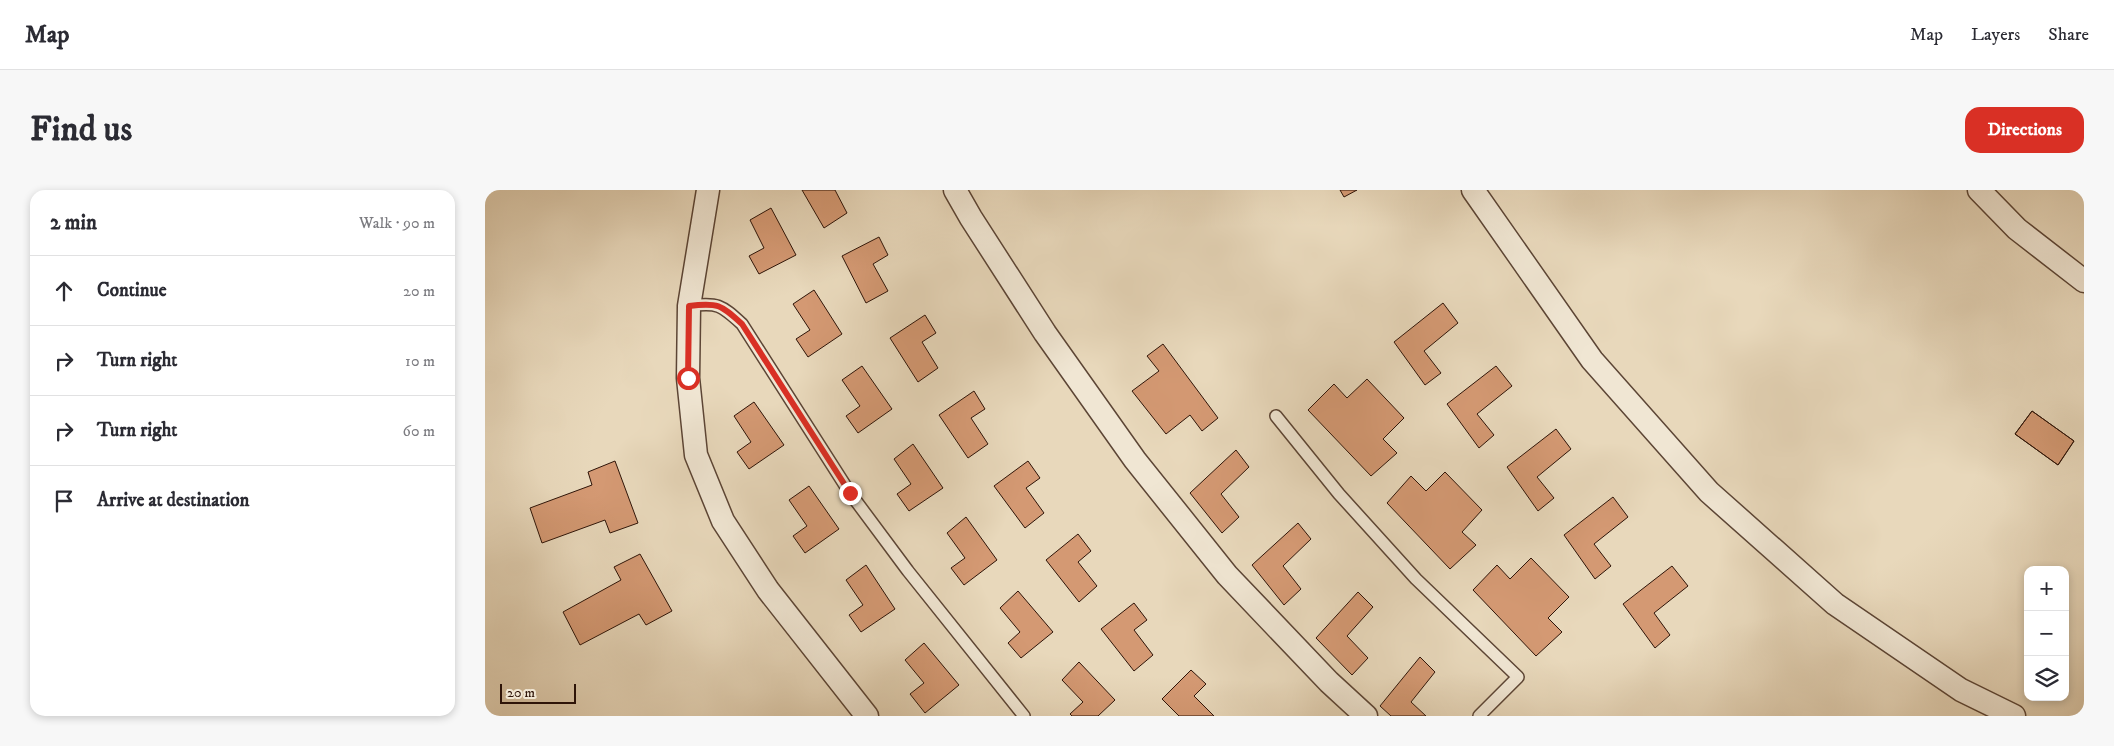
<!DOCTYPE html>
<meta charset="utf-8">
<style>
:root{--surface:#fff;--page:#f7f7f7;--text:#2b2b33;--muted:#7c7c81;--line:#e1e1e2;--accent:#d93025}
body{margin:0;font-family:"IM FELL DW Pica",serif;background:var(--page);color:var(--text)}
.controls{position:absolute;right:15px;bottom:15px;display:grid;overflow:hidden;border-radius:10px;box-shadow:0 2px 8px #0003}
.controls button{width:45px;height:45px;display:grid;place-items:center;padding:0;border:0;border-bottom:1px solid var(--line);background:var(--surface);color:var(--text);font:25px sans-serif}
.scale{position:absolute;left:15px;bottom:12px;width:76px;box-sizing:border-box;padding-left:5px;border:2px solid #2e1408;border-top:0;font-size:14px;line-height:18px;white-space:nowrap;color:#2e1408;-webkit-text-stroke:4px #f0e6d3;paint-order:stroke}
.stop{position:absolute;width:15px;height:15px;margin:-11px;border:4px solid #d93025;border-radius:50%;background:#fff}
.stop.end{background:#d93025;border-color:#fff;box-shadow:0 1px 5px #0008}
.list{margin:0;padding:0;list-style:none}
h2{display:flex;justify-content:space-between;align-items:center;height:65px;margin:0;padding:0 20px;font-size:21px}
h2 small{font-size:16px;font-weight:400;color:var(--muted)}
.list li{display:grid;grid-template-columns:32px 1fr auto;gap:15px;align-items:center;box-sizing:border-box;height:70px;padding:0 20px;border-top:1px solid var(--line)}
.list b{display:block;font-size:19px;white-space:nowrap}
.list em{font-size:16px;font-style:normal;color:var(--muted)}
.icon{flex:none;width:28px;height:28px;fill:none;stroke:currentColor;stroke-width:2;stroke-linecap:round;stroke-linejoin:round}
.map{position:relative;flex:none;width:1599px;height:526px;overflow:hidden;border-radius:15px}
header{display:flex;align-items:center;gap:30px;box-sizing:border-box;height:70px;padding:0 25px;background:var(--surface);border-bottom:1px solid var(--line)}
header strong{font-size:24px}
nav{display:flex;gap:28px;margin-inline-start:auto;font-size:18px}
.intro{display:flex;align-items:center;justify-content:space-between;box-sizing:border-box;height:120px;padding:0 30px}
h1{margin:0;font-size:35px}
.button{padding:12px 22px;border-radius:15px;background:var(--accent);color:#fff;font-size:18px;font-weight:700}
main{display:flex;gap:30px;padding:0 30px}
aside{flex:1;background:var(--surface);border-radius:15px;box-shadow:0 2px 8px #0003}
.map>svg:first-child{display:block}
.building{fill:#d49973;stroke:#2e1408}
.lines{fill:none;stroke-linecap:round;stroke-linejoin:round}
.service-casing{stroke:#5c4535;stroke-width:14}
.minor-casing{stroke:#5c4535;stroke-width:25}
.service{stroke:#f0e6d3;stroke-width:11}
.minor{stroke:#f0e6d3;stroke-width:22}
.route{stroke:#d93025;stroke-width:6}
</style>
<header>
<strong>Map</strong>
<nav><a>Map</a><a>Layers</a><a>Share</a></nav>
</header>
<div class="intro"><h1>Find us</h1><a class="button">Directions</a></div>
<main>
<aside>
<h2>2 min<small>Walk · 90 m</small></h2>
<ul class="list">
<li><svg class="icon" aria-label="ahead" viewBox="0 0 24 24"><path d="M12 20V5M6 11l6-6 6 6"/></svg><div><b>Continue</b></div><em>20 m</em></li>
<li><svg class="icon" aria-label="right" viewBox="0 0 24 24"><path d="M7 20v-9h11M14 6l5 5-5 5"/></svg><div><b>Turn right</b></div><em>10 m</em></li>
<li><svg class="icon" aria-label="right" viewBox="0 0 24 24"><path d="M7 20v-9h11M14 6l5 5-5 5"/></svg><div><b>Turn right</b></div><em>60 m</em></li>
<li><svg class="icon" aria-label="arrive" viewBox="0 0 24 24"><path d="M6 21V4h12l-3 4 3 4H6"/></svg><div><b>Arrive at destination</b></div></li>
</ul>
</aside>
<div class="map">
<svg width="1599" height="526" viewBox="0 0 1599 526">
<rect width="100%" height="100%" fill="#e8d8bb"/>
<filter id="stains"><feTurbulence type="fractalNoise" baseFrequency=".004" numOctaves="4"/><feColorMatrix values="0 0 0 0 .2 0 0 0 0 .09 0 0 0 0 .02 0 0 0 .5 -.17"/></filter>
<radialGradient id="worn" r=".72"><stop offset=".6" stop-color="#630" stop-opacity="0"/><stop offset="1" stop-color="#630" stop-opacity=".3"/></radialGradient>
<!-- building -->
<path class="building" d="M317 0H350L362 23 339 38Z
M855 0H872L859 7Z
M286 18 311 65 274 84 264 66 279 58 265 30Z
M394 47 403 65 388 74 403 101 381 113 357 66Z
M329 100 357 144 323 167 311 149 325 140 308 114Z
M958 113 973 133 939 161 956 183 940 195 909 152Z
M440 125 451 143 437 152 453 178 433 192 405 148Z
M678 154 733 228 717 241 705 225 681 244 647 201 674 181 662 166Z
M377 176 407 219 373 243 361 226 375 216 357 190Z
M1011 176 1027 196 992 224 1009 245 994 258 962 214Z
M882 189 919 228 898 249 912 263 886 286 823 220 849 194 862 208Z
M489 201 500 219 486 228 503 254 483 268 454 225Z
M269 212 299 255 264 279 252 262 266 252 249 226Z
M1547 221 1589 251 1573 275 1530 244Z
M1547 221 1589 251 1573 275 1530 244Z
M1071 239 1086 259 1052 287 1069 308 1053 321 1022 277Z
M428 254 458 298 424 321 412 304 426 294 409 269Z
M751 260 764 277 736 304 754 327 737 343 705 303Z
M130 271 153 333 125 343 120 330 57 353 45 318 107 295 103 282Z
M543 271 555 288 541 298 559 323 540 338 509 296Z
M960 282 997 320 977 342 991 355 965 379 902 313 926 286 941 301Z
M324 296 354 339 320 363 308 346 322 336 304 310Z
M1128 307 1143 327 1109 354 1126 376 1110 389 1079 345Z
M481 327 512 370 479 395 466 378 480 368 462 343Z
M813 333 826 349 798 376 816 399 799 415 767 375Z
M593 344 606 361 593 372 612 396 594 412 561 370Z
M155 364 187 421 161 435 154 424 95 455 78 422 136 390 129 377Z
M1046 368 1084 407 1063 428 1077 442 1051 466 988 400 1012 375 1025 389Z
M381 375 410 419 376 442 364 425 378 415 361 390Z
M1187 376 1203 396 1169 423 1185 445 1170 458 1138 414Z
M533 401 568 442 536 468 523 453 535 442 515 418Z
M873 402 888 417 862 446 883 468 867 485 831 448Z
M649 413 662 430 649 440 668 465 649 481 616 439Z
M439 453 474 495 440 523 425 504 439 493 420 470Z
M935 467 950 482 926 512 941 526H906L895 516Z
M594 472 630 510 613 526H587L585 524 598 512 577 490Z
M706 480 721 494 709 506 729 526H694L677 509Z"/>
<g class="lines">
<!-- service casing -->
<g class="service-casing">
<path id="service" d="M204 116C233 112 236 115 257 134L365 303 423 381 539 526
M791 226 854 304 931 389 1033 487 994 526"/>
</g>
<!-- minor casing -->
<g class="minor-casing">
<path id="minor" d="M223 0 204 116 203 188 211 265 238 331 283 400 382 526
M470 0 486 28 560 143 650 270 742 385 844 492 881 526
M988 0 1107 170 1224 302 1350 414 1476 500 1529 526
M1494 0 1532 39 1599 91"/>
</g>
<!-- service -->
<use href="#service" class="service"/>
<!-- minor -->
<use href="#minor" class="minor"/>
</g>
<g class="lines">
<!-- route -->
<path class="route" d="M203 188 204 116C233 112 236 115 257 134L365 303"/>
</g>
<rect width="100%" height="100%" filter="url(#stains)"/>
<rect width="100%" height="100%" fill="url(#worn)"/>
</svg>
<div class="controls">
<button>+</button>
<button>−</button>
<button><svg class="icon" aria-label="layers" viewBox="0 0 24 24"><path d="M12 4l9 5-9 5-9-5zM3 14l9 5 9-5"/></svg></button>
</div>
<div class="scale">20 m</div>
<div class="stop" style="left:203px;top:188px"></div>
<div class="stop end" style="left:365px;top:303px"></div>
</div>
</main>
